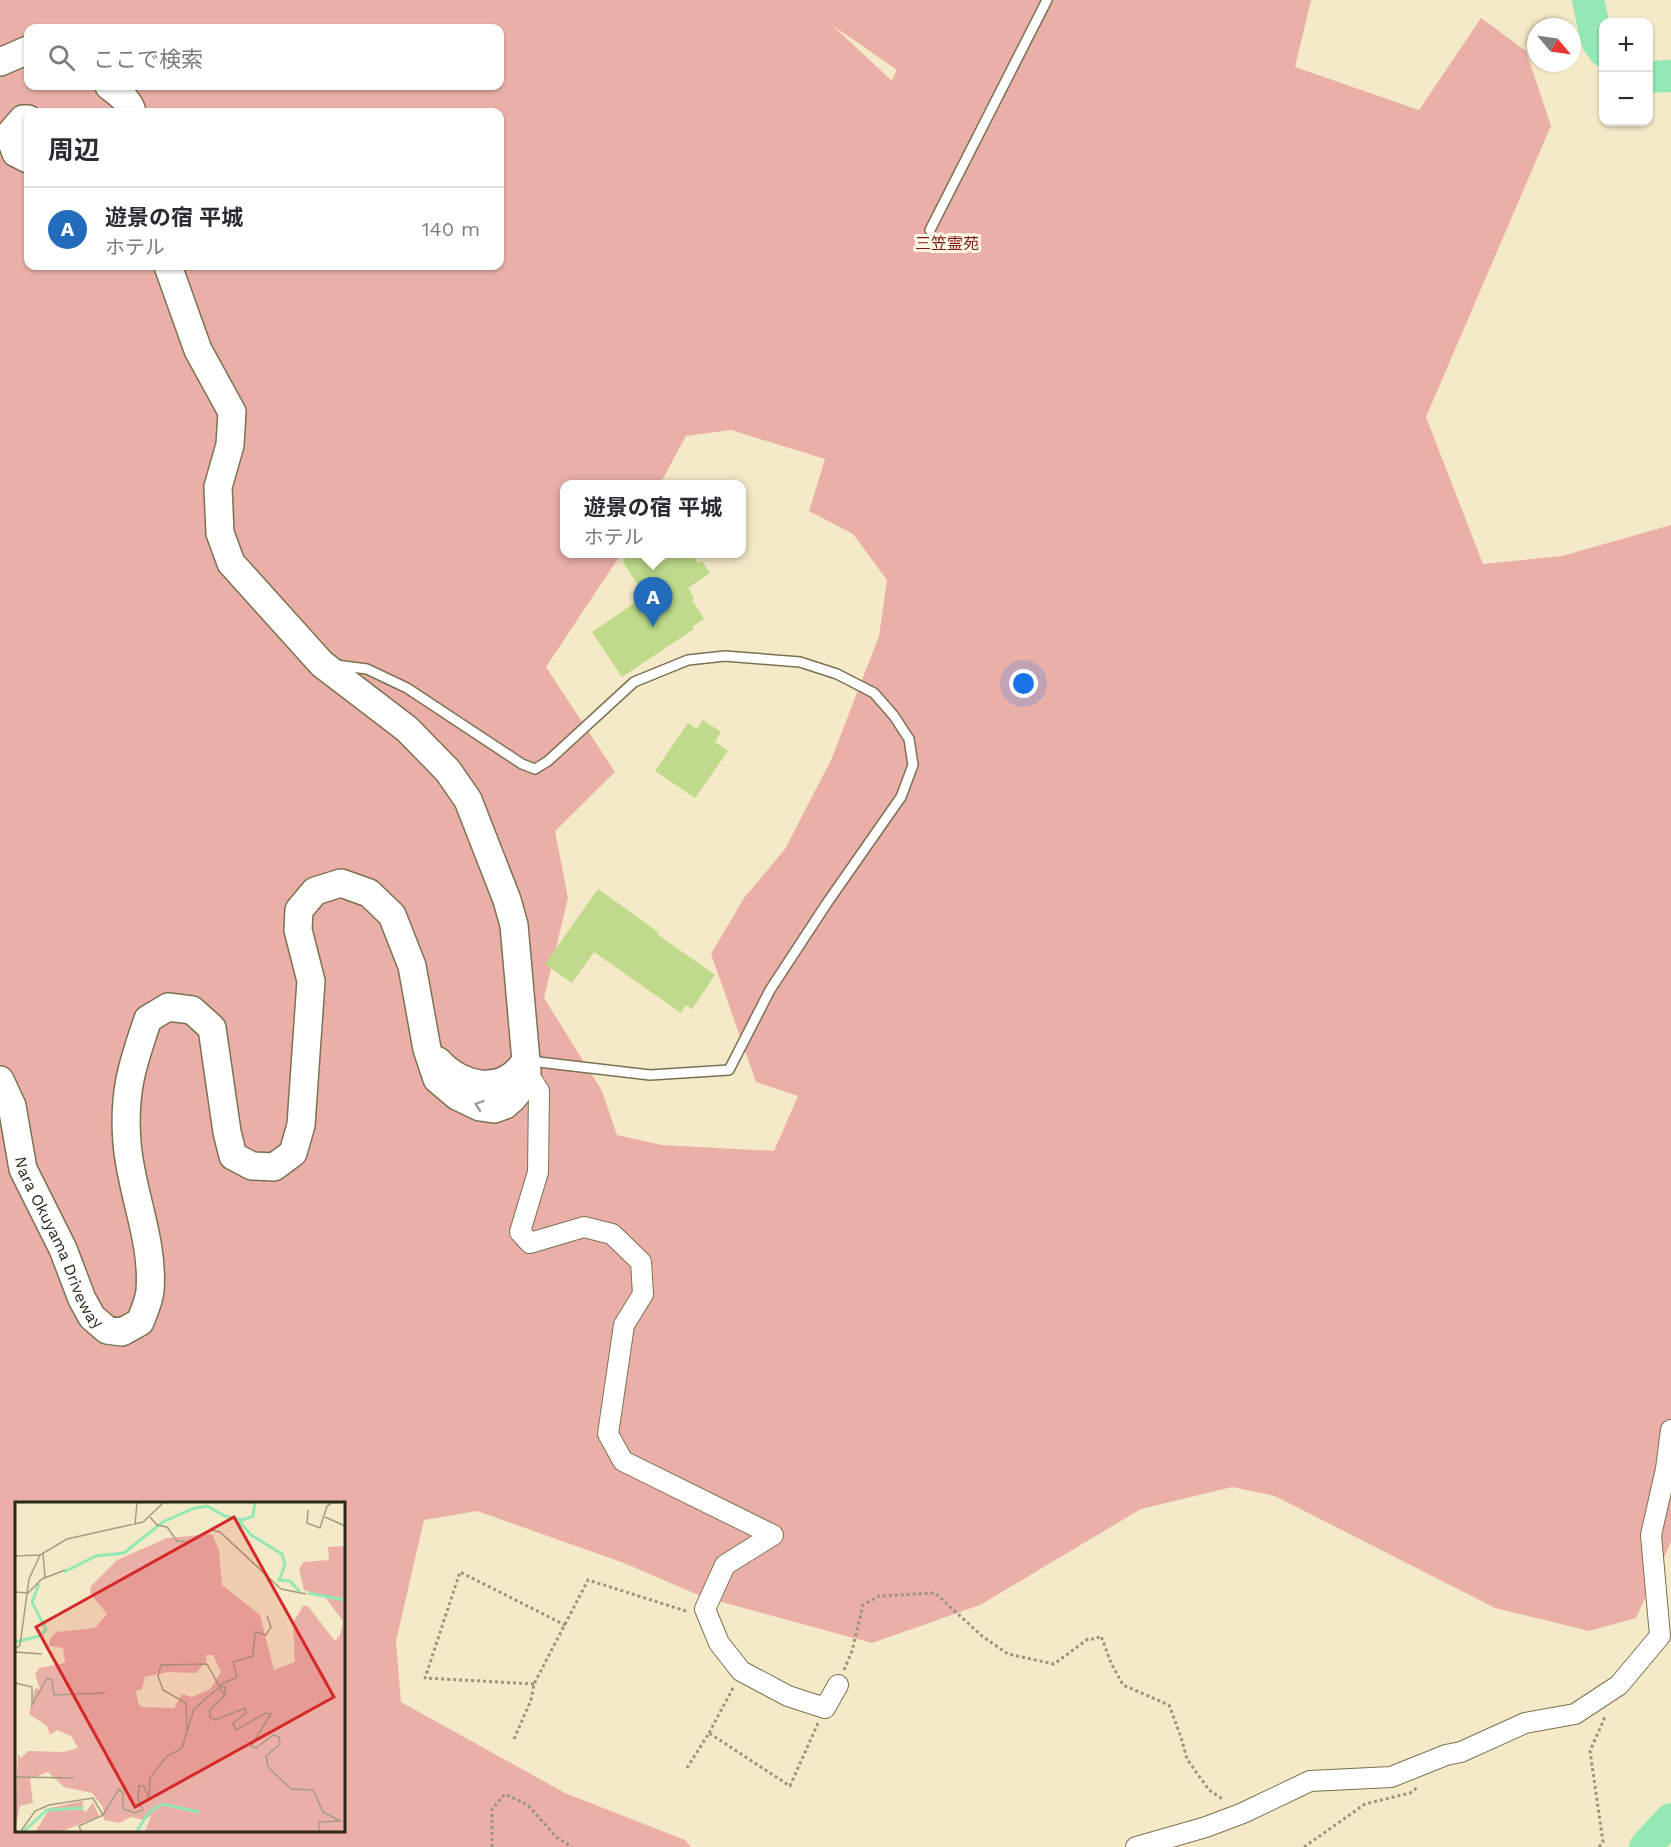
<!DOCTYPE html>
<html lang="ja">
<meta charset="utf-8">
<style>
:root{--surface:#fff;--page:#f7f7f7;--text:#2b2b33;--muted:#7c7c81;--line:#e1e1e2;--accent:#236cbc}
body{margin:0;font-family:"Work Sans","Noto Sans JP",sans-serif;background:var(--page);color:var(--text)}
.controls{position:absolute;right:18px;top:18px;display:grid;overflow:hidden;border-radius:12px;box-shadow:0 2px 4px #0004}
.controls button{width:54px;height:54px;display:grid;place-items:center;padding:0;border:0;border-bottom:2px solid var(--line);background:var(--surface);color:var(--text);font:30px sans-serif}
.compass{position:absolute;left:1527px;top:18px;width:54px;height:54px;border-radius:50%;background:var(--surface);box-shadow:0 2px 4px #0004;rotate:119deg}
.you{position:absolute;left:1024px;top:684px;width:21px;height:21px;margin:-15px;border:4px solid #fff;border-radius:50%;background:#1a73e8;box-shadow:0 0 0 9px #1a73e833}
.badge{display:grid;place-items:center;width:39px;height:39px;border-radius:50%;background:var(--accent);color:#fff;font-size:20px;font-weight:700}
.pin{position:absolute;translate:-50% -50px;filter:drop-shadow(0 2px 3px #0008)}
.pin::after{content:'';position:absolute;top:32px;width:21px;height:18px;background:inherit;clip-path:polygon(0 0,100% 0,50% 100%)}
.popup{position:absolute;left:560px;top:480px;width:186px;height:78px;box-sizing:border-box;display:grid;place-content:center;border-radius:12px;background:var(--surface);filter:drop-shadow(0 2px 4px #0005);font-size:20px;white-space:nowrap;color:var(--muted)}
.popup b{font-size:22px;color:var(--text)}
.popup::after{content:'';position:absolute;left:50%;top:100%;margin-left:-12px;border:12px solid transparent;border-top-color:var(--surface)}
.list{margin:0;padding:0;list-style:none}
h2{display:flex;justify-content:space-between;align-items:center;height:78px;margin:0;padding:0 24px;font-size:26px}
h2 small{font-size:20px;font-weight:400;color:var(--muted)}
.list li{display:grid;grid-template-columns:39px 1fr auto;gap:18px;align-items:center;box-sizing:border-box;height:84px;padding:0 24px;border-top:2px solid var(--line)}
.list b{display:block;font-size:22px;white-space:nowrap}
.list p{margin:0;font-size:20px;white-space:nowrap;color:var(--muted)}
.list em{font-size:20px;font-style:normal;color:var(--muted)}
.icon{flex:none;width:33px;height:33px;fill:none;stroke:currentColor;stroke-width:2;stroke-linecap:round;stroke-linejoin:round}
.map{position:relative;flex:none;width:1671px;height:1847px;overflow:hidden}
.search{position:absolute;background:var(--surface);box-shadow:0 2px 4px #0004;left:24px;top:24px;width:480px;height:66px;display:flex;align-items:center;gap:15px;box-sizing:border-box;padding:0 21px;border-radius:12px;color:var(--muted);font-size:22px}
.panel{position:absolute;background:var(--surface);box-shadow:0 2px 4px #0004;left:24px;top:108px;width:480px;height:162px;border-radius:12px}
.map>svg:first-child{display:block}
.green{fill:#eab0a8;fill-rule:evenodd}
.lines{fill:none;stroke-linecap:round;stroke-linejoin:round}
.river{stroke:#93e8b5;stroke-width:32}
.building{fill:#beda8a}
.lane-casing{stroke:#7b7152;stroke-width:12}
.street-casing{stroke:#7b7152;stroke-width:22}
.secondary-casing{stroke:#7b7152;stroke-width:30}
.path{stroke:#9c947b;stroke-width:3;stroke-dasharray:3 3;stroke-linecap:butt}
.lane{stroke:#fff;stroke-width:9}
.street{stroke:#fff;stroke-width:20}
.secondary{stroke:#fff;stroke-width:27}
.oneway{stroke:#a09e98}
.labels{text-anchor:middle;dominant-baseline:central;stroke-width:6;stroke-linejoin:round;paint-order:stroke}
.park-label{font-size:16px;fill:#7e1614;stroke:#fef7e3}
.street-label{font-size:16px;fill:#2c281b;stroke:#fef7e3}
.inset-river{fill:none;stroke:#93e8b5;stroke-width:3}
.inset-road{fill:none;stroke:#a59c82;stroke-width:1.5}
.view{fill:#d62828;fill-opacity:0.15;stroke:#d62828;stroke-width:3}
.inset-edge{fill:none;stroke:#2c281b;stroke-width:3}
</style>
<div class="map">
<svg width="1671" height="1847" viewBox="0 0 1671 1847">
<rect width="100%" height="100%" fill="#f5eac7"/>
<!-- green -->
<path class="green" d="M0 0H1311L1295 67 1419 110 1481 18 1526 51 1551 126 1426 417 1483 564 1562 556 1671 525V1542L1636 1618 1589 1631 1495 1608 1275 1496 1232 1487 1141 1509 980 1605 872 1643 703 1597 624 1563 477 1511 424 1520 396 1641 401 1702 565 1793 685 1840 691 1847H0ZM832 25 897 70 892 80H891ZM28 28H500V86H28ZM28 112H500V266H28ZM731 430 825 459 809 511 853 534 887 580 879 636 831 760 785 849 744 898 711 954 756 1082 798 1096 774 1151 662 1145 617 1135 602 1091 544 998 568 898 555 831 615 772 546 667 621 554H564V484H660L686 436ZM16 1504H344V1830H16Z"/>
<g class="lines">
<!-- river -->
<path class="river" d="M1588 0 1597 41 1604 51
M1648 77 1671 76
M1645 1847 1671 1819"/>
</g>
<!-- building -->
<path class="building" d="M628 554H654L660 563 674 554H692L698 563 702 561 710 573 688 588 694 598 692 600 704 619 692 627 694 629 622 677 592 632 645 596 623 562Z
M703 720 721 732 715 742 728 751 695 798 655 771 688 723 697 729Z
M598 889 658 932 657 934 715 975 692 1009 686 1005 681 1013 594 952 572 983 545 964Z"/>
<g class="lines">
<!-- lane casing -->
<g class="lane-casing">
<path id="lane" d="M930 230 1047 0
M336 665 367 669 407 688 522 764 535 769 548 761 634 682 688 660 725 656 800 662 837 674 874 693 894 716 909 739 913 765 901 797 827 903 770 990 729 1070 650 1075 530 1061"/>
</g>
<!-- street casing -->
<g class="street-casing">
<path id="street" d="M527 1072 539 1091 538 1172 520 1232 530 1243 584 1227 612 1234 641 1262 643 1294 624 1325 608 1434 623 1461 773 1535 725 1565 705 1609 719 1643 741 1671 788 1696 825 1708 838 1685
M1136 1847 1206 1827 1243 1813 1310 1781 1391 1777 1446 1755 1461 1752 1525 1723 1575 1714 1619 1685 1660 1636 1651 1535 1666 1469 1671 1430"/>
</g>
<!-- secondary casing -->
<g class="secondary-casing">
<g id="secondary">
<path d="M0 62 28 50"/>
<path d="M109 86C118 93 130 101 132 112"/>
<path d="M28 119H23L9 135 16 153 28 159"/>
<path d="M438 1061C462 1088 505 1096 526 1060"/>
<path id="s1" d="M0 1080 12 1106 23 1169 63 1249 82 1299 92 1317 107 1330 122 1332 140 1322C144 1312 149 1301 150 1291 154 1240 131 1193 127 1143 123 1093 132 1065 148 1019L168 1007 192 1010 212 1028 227 1132 233 1156 252 1166 274 1167 293 1153 301 1125 311 981 298 930 299 910 315 891 341 883 369 893 392 915 412 966 427 1049 437 1079 457 1096 480 1107 494 1109 505 1105 513 1098 521 1088 527 1072 514 925 507 900 468 800 448 771 407 729 322 664 231 563 220 533 218 487 230 445 232 412 198 350 168 266"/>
</g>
</g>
<!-- path -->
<path class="path" d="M844 1670 852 1651 863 1605 879 1596 935 1593 982 1636 1008 1654 1054 1664 1088 1639H1095L1101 1636 1111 1663 1123 1685 1169 1705 1181 1737 1187 1759 1209 1790 1224 1800
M534 1684 425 1678 460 1572 565 1625
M709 1733 734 1686
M514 1739 531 1700 534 1684 588 1580 689 1612
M687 1768 709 1733 790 1786 818 1723
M492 1847V1809L505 1794 528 1805 556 1837 572 1847
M1304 1847 1365 1804 1410 1793 1418 1787
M1599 1847 1603 1842 1590 1751 1605 1717"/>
<!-- lane -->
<use href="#lane" class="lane"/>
<!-- street -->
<use href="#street" class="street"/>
<!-- secondary -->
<use href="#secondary" class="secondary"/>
</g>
<!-- one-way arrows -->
<defs><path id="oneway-chevron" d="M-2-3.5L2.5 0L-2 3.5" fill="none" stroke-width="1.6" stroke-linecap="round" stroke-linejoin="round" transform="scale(1.5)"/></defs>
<use class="oneway" href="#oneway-chevron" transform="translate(479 1105) rotate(-161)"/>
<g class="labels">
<!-- park labels -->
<g class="park-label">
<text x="947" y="243">三笠霊苑</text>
</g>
<!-- street labels -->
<g class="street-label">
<text stroke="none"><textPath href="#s1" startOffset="174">Nara Okuyama Driveway</textPath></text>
</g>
</g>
<!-- overview -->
<g transform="translate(15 1502)">
<rect width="330" height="330" fill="#f5eac7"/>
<path d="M197 32 204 48 207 83 245 113 259 168 280 160 278 121 288 104H293L320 139 325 133 328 119 310 95 289 88 284 67 289 60 314 58 313 45 330 44V329H130L136 314 129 318 116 315 104 321 89 318 88 305 77 291 49 285 33 270 15 277 18 301 5 304 0 329 3 252 6 256 13 249 49 250 63 246 56 234 42 228 35 233 32 224 14 212 20 186 25 187 20 172 24 166 50 161 48 146 34 144 35 137 41 130 80 126 92 112 75 91 76 84 102 58 152 36ZM191 153H198L206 170 195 187 177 195 167 192 159 206 126 205 123 200 121 189 127 187 130 175 153 170 181 171 192 159ZM68 299 67 308 71 310 78 300 84 314 48 329H21L35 306Z" fill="#eab0a8" fill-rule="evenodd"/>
<path class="inset-river" d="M223 18 236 33 267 52 270 63 264 78 275 79 285 90M49 70 81 54 109 51 148 20 177 7 192 4 210 14 228 18 238 14 240 1M293 91 330 98M0 140 25 134 31 128 17 100 24 82M9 329 32 308 69 306M122 329 134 310 147 302 184 310"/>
<path class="inset-road" d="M293 8 292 21 305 26 312 4 317 1M135 15 142 23 152 25 162 39 172 40 197 28 205 30 266 87 291 92M310 15 330 24M120 22 122 1M28 52 30 75M0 54 25 53 52 37 128 20 148 1M0 90 13 91 27 77 50 68M0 147 5 143 14 77 25 53M0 150 27 152M0 181 17 185V203L32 176 37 178 39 193 90 191M205 183 222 175 218 160 238 154 240 130 251 133 256 125 252 114M172 230 171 201 148 188 143 174 146 163 192 162 209 193M0 275 59 276M6 329 20 309 34 303 78 296 88 313 104 287 108 291V307L120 311 128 308 123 296 124 284H129L134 296 135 276 151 255 167 246 179 207 206 184 210 185V193L195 208V215L200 218 230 206 231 211 218 221 221 228 251 211 256 212 236 244 241 246 258 233 264 235 265 242 251 254 253 265 276 287 298 288 308 310 325 319 304 320V329M66 329 64 324 88 313"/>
<path class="view" d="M219 15 319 195 120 305 21 125Z"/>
<rect width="330" height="330" class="inset-edge"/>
</g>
</svg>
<div class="controls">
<button>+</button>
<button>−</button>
</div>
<svg class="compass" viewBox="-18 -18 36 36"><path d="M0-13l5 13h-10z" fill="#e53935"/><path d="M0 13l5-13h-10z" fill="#7c7c81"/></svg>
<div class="you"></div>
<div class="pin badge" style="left:653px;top:627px">A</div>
<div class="popup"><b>遊景の宿 平城</b>ホテル</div>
<div class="search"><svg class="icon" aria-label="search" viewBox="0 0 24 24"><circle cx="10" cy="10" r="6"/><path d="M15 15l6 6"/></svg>ここで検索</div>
<section class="panel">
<h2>周辺<small></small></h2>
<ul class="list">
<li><span class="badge">A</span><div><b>遊景の宿 平城</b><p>ホテル</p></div><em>140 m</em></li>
</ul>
</section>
</div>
